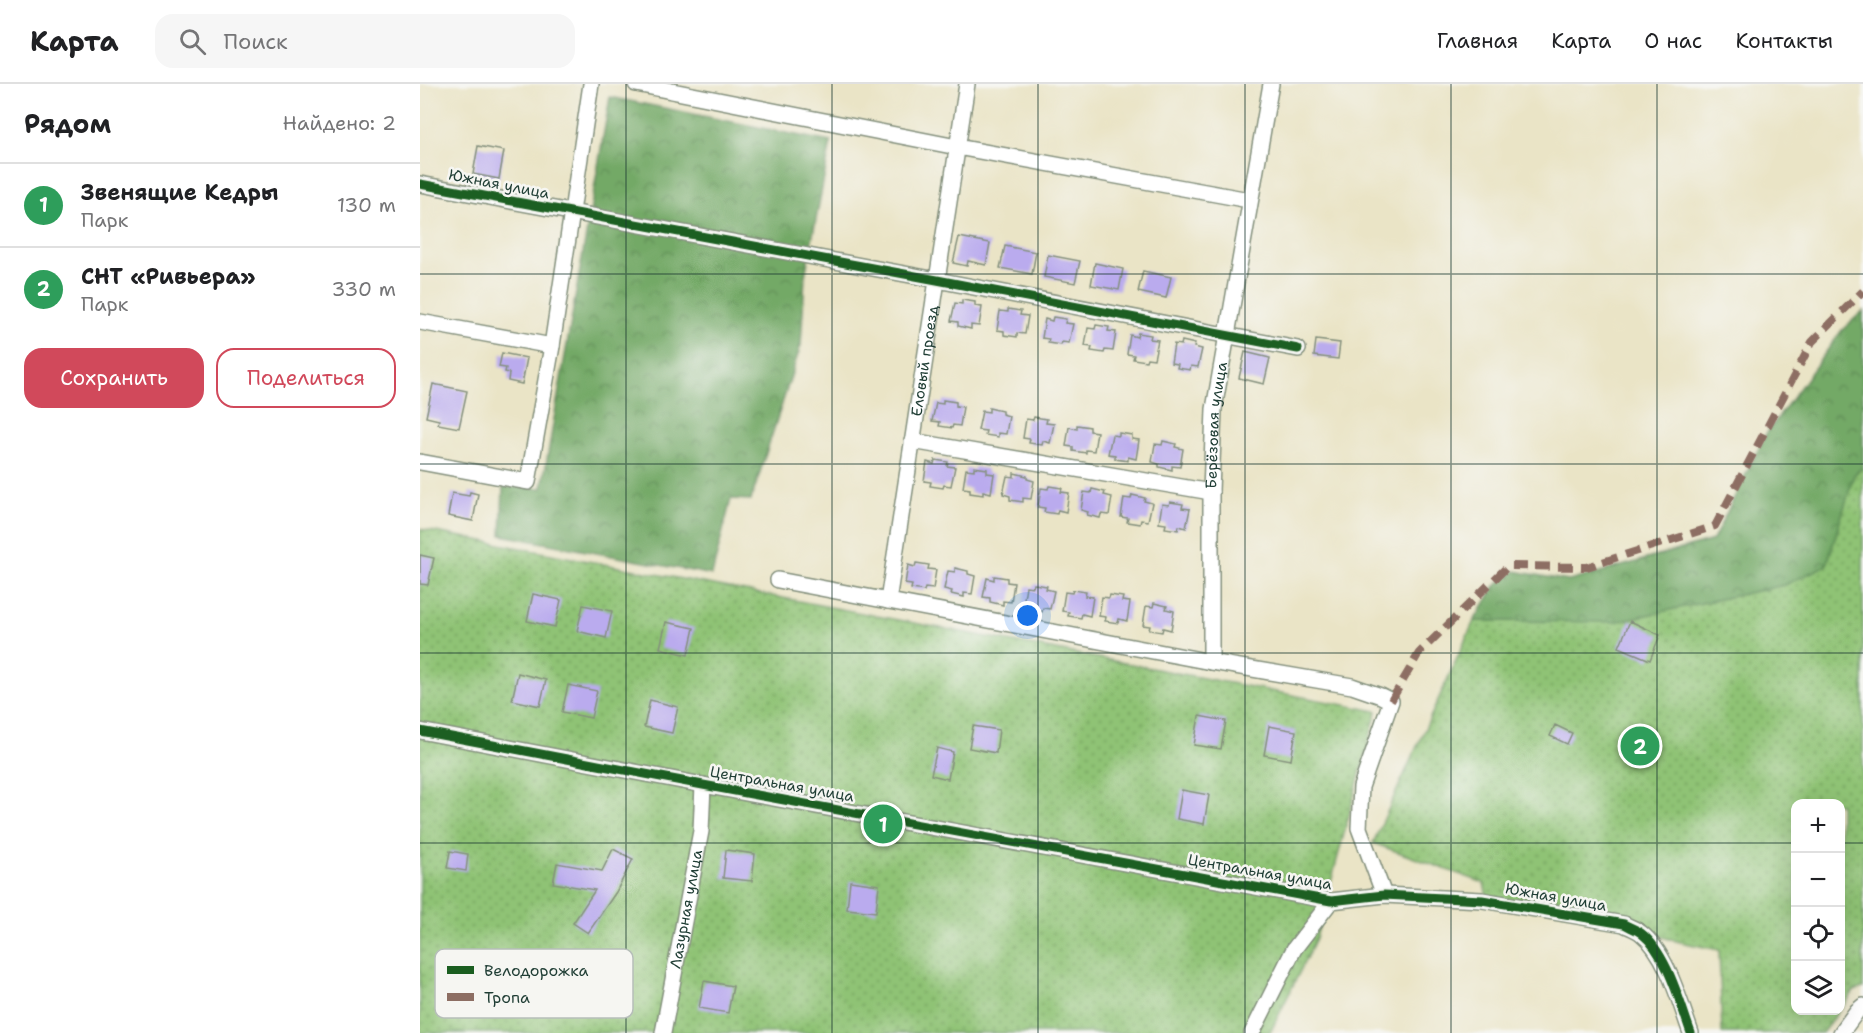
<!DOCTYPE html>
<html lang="ru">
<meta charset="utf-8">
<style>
:root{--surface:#fff;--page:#f6f6f6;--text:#202124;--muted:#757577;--line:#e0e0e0;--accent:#d1495b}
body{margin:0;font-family:"Shantell Sans",sans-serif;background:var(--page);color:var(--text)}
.controls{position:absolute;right:18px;bottom:18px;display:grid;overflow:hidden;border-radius:12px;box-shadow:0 6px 24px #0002}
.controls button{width:54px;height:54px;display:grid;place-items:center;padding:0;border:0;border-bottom:2px solid var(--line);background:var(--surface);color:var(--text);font:30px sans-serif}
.you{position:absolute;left:608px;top:532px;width:21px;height:21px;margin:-15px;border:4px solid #fff;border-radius:50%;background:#1a73e8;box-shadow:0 0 0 9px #1a73e833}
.badge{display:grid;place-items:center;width:39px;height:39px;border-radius:50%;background:var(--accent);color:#fff;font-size:20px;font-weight:700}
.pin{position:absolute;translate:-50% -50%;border:3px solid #fff;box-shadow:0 2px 6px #0006}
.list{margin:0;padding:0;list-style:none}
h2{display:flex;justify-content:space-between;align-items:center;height:78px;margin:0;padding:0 24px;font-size:26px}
h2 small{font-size:20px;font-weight:400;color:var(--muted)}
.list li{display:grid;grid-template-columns:39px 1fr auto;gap:18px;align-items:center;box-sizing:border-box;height:84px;padding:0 24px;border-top:2px solid var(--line)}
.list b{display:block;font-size:22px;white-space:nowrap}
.list p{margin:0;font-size:20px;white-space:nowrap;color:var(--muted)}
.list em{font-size:20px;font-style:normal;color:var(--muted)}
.actions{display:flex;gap:12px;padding:18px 24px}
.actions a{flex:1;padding:14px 0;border:2px solid var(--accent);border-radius:18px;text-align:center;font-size:21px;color:var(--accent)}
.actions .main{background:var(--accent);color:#fff}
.icon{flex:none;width:33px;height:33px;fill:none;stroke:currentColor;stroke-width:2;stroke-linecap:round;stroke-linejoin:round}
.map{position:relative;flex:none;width:1443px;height:949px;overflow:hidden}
header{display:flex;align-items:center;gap:36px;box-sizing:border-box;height:84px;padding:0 30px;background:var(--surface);border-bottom:2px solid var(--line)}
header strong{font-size:28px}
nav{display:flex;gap:33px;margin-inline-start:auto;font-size:21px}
.search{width:420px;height:54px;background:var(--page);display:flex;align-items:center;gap:15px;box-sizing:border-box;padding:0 21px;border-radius:18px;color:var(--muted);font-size:22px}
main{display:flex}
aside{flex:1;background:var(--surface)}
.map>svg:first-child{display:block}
.forest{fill:url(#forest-crowns);stroke:#49734d;stroke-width:1.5}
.garden{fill:url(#garden-dots);stroke:#578054;stroke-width:1.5}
.building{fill:#baabee}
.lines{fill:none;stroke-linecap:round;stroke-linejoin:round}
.minor-casing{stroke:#84907d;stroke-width:18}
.minor{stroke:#fff;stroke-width:15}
.quiet{stroke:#8d6e63;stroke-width:8;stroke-dasharray:15 8;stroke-linecap:butt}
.cycleway-casing{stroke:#f6f6f2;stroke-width:13}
.cycleway{stroke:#1b5e20;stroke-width:9}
.grid{fill:none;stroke:#1f3d34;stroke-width:1.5;stroke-opacity:0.55}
.labels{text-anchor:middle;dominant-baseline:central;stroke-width:5;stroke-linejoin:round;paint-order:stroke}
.street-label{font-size:15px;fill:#1f3d34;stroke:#f6f6f2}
.key{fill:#f6f6f2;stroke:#b6beb9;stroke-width:1.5}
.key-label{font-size:16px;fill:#1f3d34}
</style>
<header>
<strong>Карта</strong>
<div class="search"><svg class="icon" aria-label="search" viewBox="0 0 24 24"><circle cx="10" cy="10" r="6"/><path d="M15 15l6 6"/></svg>Поиск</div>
<nav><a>Главная</a><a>Карта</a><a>О нас</a><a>Контакты</a></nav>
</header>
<main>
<aside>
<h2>Рядом<small>Найдено: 2</small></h2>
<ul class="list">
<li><span class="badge" style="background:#2e9e5b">1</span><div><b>Звенящие Кедры</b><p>Парк</p></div><em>130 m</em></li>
<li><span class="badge" style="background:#2e9e5b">2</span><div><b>СНТ «Ривьера»</b><p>Парк</p></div><em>330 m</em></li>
</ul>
<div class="actions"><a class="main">Сохранить</a><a>Поделиться</a></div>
</aside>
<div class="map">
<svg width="1443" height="949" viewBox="0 0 1443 949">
<defs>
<pattern id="forest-crowns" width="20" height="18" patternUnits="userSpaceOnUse" patternTransform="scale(1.5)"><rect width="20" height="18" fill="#73a966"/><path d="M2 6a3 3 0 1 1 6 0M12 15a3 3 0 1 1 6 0" fill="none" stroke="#5e8b55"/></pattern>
<pattern id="garden-dots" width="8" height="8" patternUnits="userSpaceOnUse" patternTransform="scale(1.5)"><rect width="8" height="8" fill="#8fc374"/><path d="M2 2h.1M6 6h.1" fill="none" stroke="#74a060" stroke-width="1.8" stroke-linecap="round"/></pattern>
</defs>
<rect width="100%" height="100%" fill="#f6f6f2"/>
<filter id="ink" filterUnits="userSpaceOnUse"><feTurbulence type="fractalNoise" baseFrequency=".0167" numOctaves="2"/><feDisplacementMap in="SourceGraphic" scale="12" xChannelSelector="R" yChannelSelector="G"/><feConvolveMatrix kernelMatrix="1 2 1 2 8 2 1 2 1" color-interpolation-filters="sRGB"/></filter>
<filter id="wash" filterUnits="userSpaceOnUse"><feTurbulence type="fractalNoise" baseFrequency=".008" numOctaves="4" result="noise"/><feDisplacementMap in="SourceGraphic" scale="24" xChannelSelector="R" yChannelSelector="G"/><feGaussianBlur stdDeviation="1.35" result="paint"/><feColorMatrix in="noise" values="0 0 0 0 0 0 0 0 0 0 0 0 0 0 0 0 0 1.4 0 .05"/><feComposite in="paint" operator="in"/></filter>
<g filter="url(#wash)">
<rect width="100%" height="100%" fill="#eae4c6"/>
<!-- forest -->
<path class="forest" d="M190 13 411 58 385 192 381 261 331 416 311 415 292 491 81 451 83 403 122 404Z
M1443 227V383L1434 391 1407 481 1365 501 1195 538 1054 537 1075 502 1095 487 1149 497 1293 456 1346 350 1422 246Z"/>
<!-- garden -->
<path class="garden" d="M1443 383V904L1434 907 1421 925 1420 720H1376V926L1419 927 1402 949H1302L1299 866 1260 858 1157 829 1067 813 1064 799 953 759 1054 537 1195 538 1365 501 1407 481 1434 391Z
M0 445 957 627 896 854 850 949H0Z"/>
<g id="blocks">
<!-- building -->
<path class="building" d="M58 62 84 67 79 95 53 90Z
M539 153 570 159 566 181 548 177 547 182 533 179Z
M585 162 616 168 612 190 580 184Z
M628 171 660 177 655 199 624 193Z
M675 179 703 185 699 206 671 201Z
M723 187 751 193 746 214 718 208Z
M542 216 555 218V222L562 223 559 242 551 241V245L538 242V238L531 237 535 219 542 220Z
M588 225 601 227 600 231 608 232 605 250 597 249V253L584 251V247L577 246 580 227 588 228Z
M633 233 646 235 645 239 653 240 649 259 642 258 641 261 628 259 629 255 622 254 625 235 632 237Z
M676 241 689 243 688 247 696 248 693 267 685 266 684 269 671 267 672 263 665 262 668 244 675 245Z
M718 249 731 251 730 255 738 256 734 275 727 274 726 277 713 275 714 271 707 270 710 251 717 253Z
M896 256 920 259 918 275 894 272Z
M762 257 775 260 774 263 782 265 778 283 771 282 770 286 757 284 758 280 751 279 754 260 761 261Z
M825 268 850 274 844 300 819 294Z
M82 269 107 274 102 300 88 297 89 289 85 288 86 284 79 283Z
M13 300 47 307 39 344 18 340 19 336 6 333Z
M523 316 536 318V322L543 323 540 342 533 341 532 344 519 342 520 338 512 337 516 319 523 320Z
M569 324 582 327V330L589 332 586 350 578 349V353L565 351 566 347 558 346 562 327 569 328Z
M614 333 627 335 626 339 634 340 630 359 623 357 622 361 609 359 610 355 603 354 606 335 613 336Z
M657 341 670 343V347L677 348 674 367 666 366V369L653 367V363L646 362 649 343 657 345Z
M699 349 712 351V355L719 356 716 375 708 373V377L695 375V371L688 370 692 351 699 352Z
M743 357 756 360 755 363 763 365 760 383 752 382V386L739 383V380L732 378 735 360 742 361Z
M515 376 528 378 527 382 535 383 531 402 524 401 523 404 510 402 511 398 504 397 507 378 514 380Z
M554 383 567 385V389L574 390 571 409 563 407V411L550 409V405L543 404 546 385 554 386Z
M594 389 607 392V395L614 397 611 415 603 414V418L590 416V412L583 410 587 392 594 393Z
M629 402 642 404 641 408 649 409 646 428 638 426 637 430 624 428 625 424 618 423 621 404 628 405Z
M672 405 685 408 684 411 692 413 689 431 681 430 680 434 667 431 668 428 661 426 664 408 671 409Z
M50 408 58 410 53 437 28 432 32 409 49 412Z
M712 411 725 414 724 417 732 419 728 437 721 436 720 440 707 438 708 434 701 433 704 414 711 415Z
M750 418 763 420 762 424 770 425 766 444 759 442 758 446 745 444 746 440 739 439 742 420 749 421Z
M0 471 14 474 8 501 0 500Z
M496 479 509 481 508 485 516 486 513 505 505 504 504 507 491 505 492 501 485 500 488 481 495 483Z
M535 484 548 487V490L555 492 552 510 544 509V513L531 510 532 507 524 505 528 487 535 488Z
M574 492 587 494V498L594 499 591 518 583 517V521L570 518V514L563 513 567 494 574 496Z
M614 500 627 502 626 505 634 507 630 525 623 524 622 528 609 526 610 522 603 521 606 502 613 503Z
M653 506 666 508 665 512 673 513 670 532 662 530 661 534 648 532 649 528 642 527 645 508 652 509Z
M113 510 141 516 135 543 107 537Z
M690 511 703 513 702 517 710 518 707 537 699 535 698 539 685 537 686 533 679 532 682 513 689 514Z
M734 519 747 522 746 525 754 527 751 546 743 544 742 548 729 546 730 542 723 541 726 522 733 523Z
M163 521 192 527 186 554 157 547Z
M1210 537 1240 551 1230 576 1199 563Z
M246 538 274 544 268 571 240 564Z
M98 589 126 596 120 622 92 616Z
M148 601 177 607 171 634 142 628Z
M230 616 258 623 252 649 224 643Z
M779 632 806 637 801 665 774 661Z
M1135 641 1152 649 1147 660 1130 652Z
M553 642 579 646 576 669 549 664Z
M849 642 876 647 871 676 844 671Z
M517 664 533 668 528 695 511 691Z
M762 706 789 711 784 740 757 735Z
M193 765 213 775 196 808 168 849 153 839 175 806 133 799 137 779 182 787Z
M306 766 335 770 332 797 303 794Z
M30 767 48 770 46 787 27 784Z
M430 797 459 801 456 828 427 825Z
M284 897 313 902 308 929 279 924Z"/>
</g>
</g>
<g filter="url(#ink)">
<use href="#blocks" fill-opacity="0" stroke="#84907d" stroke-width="1.5"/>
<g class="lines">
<!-- minor casing -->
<g class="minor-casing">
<g id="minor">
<path d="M216 0 537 63 829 116"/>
<path d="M0 100 517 196 878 265"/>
<path d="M0 238 132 262"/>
<path d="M492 357 791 408"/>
<path d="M0 378 108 398 132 262 171 0"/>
<path d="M358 496 791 578 932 602 961 612 971 617 941 703 939 744 964 811"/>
<path id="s1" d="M468 517 547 0"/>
<path id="s2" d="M791 578V408L794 325 851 0"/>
<path d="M0 647 283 701 911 817 964 811 1062 816 1204 840C1209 843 1216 845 1221 849 1247 869 1260 919 1271 949"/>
<path id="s3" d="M243 949 281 747 283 701"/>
<path d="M832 949 874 865 911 817"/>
<path d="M1421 949 1437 927 1443 922"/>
</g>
</g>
<!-- minor -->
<use href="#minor" class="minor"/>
<!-- quiet -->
<path class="quiet" d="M971 617 999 569 1088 482 1167 483 1295 442 1392 258 1443 207"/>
<!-- cycleway casing -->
<g class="cycleway-casing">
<path id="cycleway" d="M0 100 517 196 878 265
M0 647 283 701 911 817 964 811 1062 816 1204 840C1209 843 1216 845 1221 849 1247 869 1260 919 1271 949"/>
</g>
<!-- cycleway -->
<use href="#cycleway" class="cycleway"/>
</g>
</g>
<!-- grid -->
<path class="grid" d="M206 0V949M412 0V949M618 0V949M825 0V949M1031 0V949M1237 0V949M0 190H1443M0 380H1443M0 569H1443M0 759H1376M1420 759H1443"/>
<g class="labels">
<!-- street labels -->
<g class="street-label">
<text transform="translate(79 100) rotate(11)">Южная улица</text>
<text stroke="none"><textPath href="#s1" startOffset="243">Еловый проезд</textPath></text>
<text stroke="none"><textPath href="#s2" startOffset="237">Берёзовая улица</textPath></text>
<text transform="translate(362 700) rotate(10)">Центральная улица</text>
<text transform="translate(840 788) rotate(10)">Центральная улица</text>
<text transform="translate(1136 813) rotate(10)">Южная улица</text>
<text stroke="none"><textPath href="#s3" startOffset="126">Лазурная улица</textPath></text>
</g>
</g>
<!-- legend -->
<rect x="15" y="865" width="198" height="69" rx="9" class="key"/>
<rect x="27" y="882" width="27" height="8" fill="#1b5e20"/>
<rect x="27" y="909" width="27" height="8" fill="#8d6e63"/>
<g class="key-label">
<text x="64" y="892">Велодорожка</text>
<text x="64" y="919">Тропа</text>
</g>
</svg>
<div class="controls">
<button>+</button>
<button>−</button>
<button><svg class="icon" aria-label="locate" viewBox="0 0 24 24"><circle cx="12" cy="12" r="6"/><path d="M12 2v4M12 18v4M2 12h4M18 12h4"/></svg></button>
<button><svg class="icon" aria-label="layers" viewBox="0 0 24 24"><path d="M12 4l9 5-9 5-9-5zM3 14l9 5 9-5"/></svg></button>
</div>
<div class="you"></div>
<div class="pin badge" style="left:463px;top:740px;background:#2e9e5b">1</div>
<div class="pin badge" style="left:1220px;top:662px;background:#2e9e5b">2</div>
</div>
</main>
